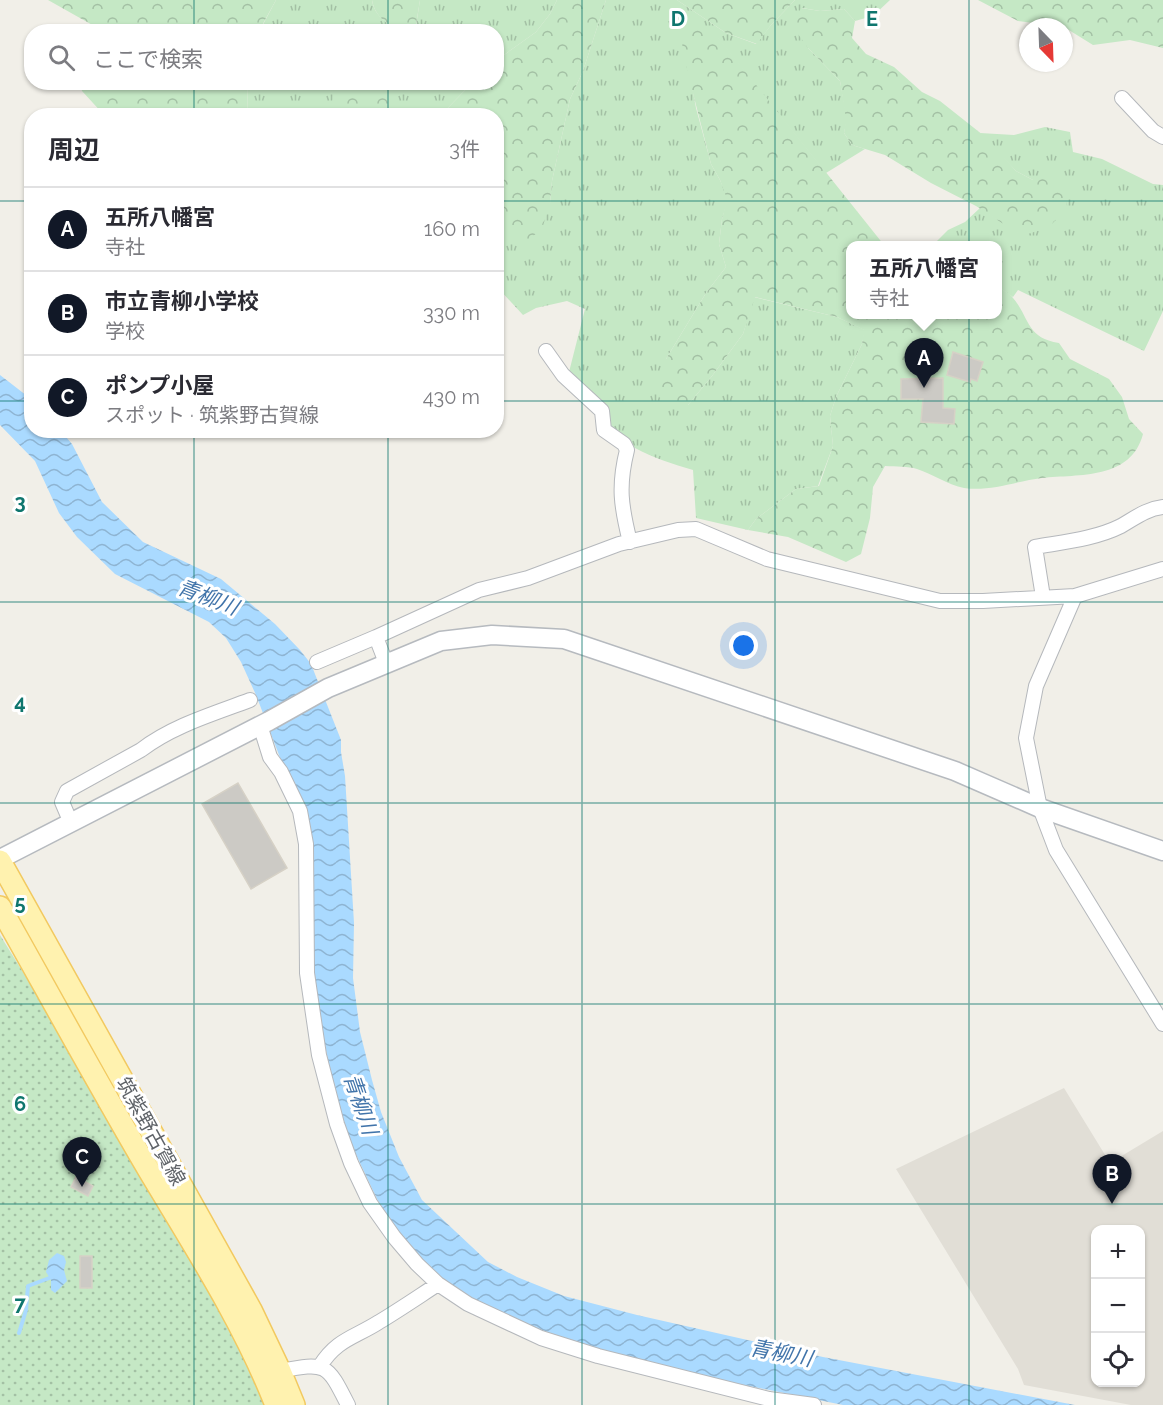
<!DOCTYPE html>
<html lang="ja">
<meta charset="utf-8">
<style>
:root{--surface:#fff;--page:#f7f7f7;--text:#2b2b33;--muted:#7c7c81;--line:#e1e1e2;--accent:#111827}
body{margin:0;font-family:Raleway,"Noto Sans JP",sans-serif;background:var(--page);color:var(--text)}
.controls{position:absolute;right:18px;bottom:18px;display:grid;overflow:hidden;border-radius:12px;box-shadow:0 2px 4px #0004}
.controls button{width:54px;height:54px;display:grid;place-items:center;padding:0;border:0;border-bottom:2px solid var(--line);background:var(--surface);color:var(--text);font:30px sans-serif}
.compass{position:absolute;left:1019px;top:18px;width:54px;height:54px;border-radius:50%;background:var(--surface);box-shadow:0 2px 4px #0004;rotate:157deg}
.you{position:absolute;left:744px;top:646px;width:21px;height:21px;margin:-15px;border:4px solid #fff;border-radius:50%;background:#1a73e8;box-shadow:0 0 0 9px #1a73e833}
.badge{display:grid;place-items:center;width:39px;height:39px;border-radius:50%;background:var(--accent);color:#fff;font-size:20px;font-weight:700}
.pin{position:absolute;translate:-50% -50px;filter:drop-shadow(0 2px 3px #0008)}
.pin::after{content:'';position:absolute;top:32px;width:21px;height:18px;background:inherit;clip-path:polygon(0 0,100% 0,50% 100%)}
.popup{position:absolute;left:846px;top:241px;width:156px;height:78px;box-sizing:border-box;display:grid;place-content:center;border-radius:12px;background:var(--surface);filter:drop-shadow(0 2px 4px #0005);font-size:20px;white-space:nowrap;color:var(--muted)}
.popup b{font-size:22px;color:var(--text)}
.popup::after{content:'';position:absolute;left:50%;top:100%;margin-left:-12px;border:12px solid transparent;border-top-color:var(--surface)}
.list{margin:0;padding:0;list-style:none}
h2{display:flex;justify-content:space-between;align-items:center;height:78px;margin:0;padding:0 24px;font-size:26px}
h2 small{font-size:20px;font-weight:400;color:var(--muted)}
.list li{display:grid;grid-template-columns:39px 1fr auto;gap:18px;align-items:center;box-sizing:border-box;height:84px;padding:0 24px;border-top:2px solid var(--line)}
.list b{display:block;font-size:22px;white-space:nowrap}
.list p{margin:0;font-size:20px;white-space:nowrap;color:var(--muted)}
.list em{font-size:20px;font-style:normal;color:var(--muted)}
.icon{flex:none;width:33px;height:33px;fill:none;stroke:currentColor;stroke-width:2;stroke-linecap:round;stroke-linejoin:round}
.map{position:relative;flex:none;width:1163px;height:1405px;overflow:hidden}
.search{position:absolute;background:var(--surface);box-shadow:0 2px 4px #0004;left:24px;top:24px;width:480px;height:66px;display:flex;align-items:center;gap:15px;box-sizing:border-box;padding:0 21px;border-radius:24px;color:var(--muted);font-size:22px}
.panel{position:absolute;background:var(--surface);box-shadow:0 2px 4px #0004;left:24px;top:108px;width:480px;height:330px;border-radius:24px}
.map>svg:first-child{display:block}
.education{fill:#e1ded6;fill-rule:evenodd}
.grass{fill:url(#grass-tufts)}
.forest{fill:url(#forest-crowns)}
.park{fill:url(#park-dots)}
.water{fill:url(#water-waves)}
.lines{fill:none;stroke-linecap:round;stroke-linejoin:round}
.stream{stroke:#aadaff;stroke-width:4}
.building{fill:#cccac5;stroke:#d6d1c6;stroke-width:1.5}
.street-casing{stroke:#b5b8bc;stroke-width:16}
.secondary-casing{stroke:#b6babf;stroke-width:21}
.primary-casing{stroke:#f2c960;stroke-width:24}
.street{stroke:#fff;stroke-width:14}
.secondary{stroke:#fff;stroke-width:18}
.primary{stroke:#fff2af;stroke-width:21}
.grid{fill:none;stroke:#0f766e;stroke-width:1.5;stroke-opacity:0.55}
.labels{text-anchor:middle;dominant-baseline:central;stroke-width:6;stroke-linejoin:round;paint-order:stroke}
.street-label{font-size:20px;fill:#5f6368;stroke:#fff}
.water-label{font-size:21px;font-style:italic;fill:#4174aa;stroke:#fff}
.grid-label{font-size:20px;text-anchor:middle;font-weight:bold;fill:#0f766e;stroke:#fff;stroke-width:6;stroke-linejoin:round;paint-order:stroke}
</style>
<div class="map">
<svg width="1163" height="1405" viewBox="0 0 1163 1405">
<defs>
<pattern id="grass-tufts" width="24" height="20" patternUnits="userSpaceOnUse" patternTransform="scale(1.5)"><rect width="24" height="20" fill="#c5e8c5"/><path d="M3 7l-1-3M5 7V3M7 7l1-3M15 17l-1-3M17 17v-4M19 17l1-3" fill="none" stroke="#a3c0a4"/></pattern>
<pattern id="forest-crowns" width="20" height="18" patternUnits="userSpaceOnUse" patternTransform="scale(1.5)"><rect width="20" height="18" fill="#c5e8c5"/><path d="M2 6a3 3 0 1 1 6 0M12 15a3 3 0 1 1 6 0" fill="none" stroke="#a3c0a4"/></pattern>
<pattern id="park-dots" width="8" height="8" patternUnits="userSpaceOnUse" patternTransform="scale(1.5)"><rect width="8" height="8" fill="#c5e8c5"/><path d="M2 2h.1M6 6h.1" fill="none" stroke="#a3c0a4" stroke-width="1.8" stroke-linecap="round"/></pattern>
<pattern id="water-waves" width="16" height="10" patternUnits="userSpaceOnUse" patternTransform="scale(1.5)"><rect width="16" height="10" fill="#aadaff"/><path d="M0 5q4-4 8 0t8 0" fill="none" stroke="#8eb4d2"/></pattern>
</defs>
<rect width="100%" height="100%" fill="#f1efe8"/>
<!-- education -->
<path class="education" d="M1064 1088 1110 1163 1163 1131V1405H1131L1024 1385 1018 1369 896 1169ZM1096 1230H1140V1382H1096Z"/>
<!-- grass -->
<path class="grass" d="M276 0H372C374 16 389 26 404 31L259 32Z
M420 0H557L550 14 536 32 497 60 496 32H415Z
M606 0H677L726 33 756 44 771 25 795 0H890L873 16 855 21 844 9 820 11 802 8 808 48 840 81 847 119 844 133 852 145 865 149 826 173 717 37 691 81 696 108 711 164 720 180 728 199 722 219 719 244 726 267 706 293 666 359 688 405 712 376 743 334 754 297 837 317 865 330 862 344 836 397 830 416 833 446 818 486 796 489 756 519 748 530 696 518 693 470C673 464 653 458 635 448 607 431 588 401 568 376L585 309 567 301 536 308 523 315 497 287 496 212 501 221 550 203 552 181 570 99 583 71Z
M248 83H472L441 115 247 116Z
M1045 127 1070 132 1073 152 1102 159 1153 184 1163 185V311L1144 351 1018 290 1013 297 998 287V246H932L948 230 965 222 980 208 1022 235 1033 180 1016 171 980 133 1014 135Z"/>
<!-- forest -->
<path class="forest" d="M48 0H276L259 31H103Z
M372 0H420L415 31C396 32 375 20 372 0Z
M557 0H606L583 71 570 99 552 181 550 203 542 229 528 240 501 221 497 212 496 116 441 115 472 83 496 82 497 60 536 32 550 14Z
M677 0H795L771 25 757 44 726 33Z
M978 0H1163V48L1130 40 1093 45 1064 27 1018 21Z
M801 8 820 11 844 9 855 21 852 38 866 54 894 67 922 92 940 101 988 139 1016 171 1033 180 1058 177 1066 190 1067 208 1049 227 1022 236 976 206 931 183 885 155 852 145 844 133 846 119 840 81 808 48 793 27Z
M699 26 717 36 884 245 850 246V314H998V287C1002 290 1010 293 1013 298 1030 318 1026 338 1059 343L1070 359 1109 379 1122 397 1129 419 1143 434C1131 480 1079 474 1042 478 1017 481 989 492 964 488 948 485 933 474 917 469 908 466 896 467 885 466L873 487 870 518 861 554 846 562 788 537 748 530 756 519 796 489 819 486 833 446 830 416 836 397 862 344 864 330 837 317 755 297 743 334 712 376 688 405 674 407 659 397 666 359 706 293 726 267 719 244 722 219 727 199 720 180 711 164 682 50 683 35 688 27Z
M80 83H248L247 115H104L82 91Z
M338 83V82L398 83 397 90 383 115H328Z"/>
<!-- park -->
<path class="park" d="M0 935 109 1111 239 1336 266 1405H0Z"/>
<!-- water -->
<path class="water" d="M0 375 31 399 32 430 61 431 72 444 102 502 143 542 221 579 275 624 300 650 311 664 341 740V752L345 776 354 923 353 978 360 1032 372 1080 381 1112 399 1157 422 1200 488 1262 517 1277 564 1296 637 1315 823 1357 1075 1405H843L695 1375 607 1351 541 1330 502 1314 466 1295 431 1270 403 1239 377 1199 351 1144 335 1095 317 1005 314 965 311 890 284 768 256 695 241 662 226 638 209 622 115 574 77 537 59 513 35 461 0 425Z
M57 1253 64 1256 66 1262 64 1270 67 1281 55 1293 51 1290V1280L46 1272 49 1260Z"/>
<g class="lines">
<!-- stream -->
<path class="stream" d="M19 1333 26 1310 28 1286 52 1277"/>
</g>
<!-- building -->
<path class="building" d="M953 352 983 362 977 381 971 379 970 382 947 375Z
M943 378V408L955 409 954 424 921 422 923 399H901V379Z
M238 783 287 868 251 889 202 804Z
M76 1177 93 1186 88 1196 71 1187Z
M80 1256H92V1288H80Z"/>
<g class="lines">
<!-- street casing -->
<g class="street-casing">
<path id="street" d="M1122 98 1153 131 1163 137
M546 351 563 375 602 411 604 430 624 444 627 450C618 486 621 506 630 542
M1075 596 1036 686 1026 738 1040 808 1056 850 1163 1024
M1043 597 1035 547C1063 542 1095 539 1121 526 1135 518 1146 509 1163 507
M317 662 376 637
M386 663 376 637 479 590 528 578 619 544 678 530 696 529 767 559 940 601H983L1075 596 1163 569
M260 725 270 757 281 772 300 811 306 844 307 973 319 1055 337 1124 351 1163 370 1203 394 1237 417 1264 438 1284 468 1304 541 1338 598 1356 769 1399 814 1405
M71 823 62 802 67 791 141 750C172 726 213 714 250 700
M320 1366C337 1339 354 1338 379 1322 399 1310 418 1297 438 1284
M280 1371C326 1362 327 1363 348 1405"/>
</g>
<!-- secondary casing -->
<g class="secondary-casing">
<path id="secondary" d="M0 859 269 721 328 688 441 641 492 635 564 639 955 771 1040 808 1163 851"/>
</g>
<!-- primary casing -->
<g class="primary-casing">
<path id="primary" d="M0 861 251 1310 280 1371 294 1405
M0 907C49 994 97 1082 148 1169 194 1246 243 1321 276 1405"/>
</g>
<!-- street -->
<use href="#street" class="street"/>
<!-- secondary -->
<use href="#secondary" class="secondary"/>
<!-- primary -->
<use href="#primary" class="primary"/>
</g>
<!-- grid -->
<path class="grid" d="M194 0V32M388 0V32M582 0V1405M775 0V1405M969 0V1405M194 82V116M388 82V116M0 201H32M496 201H1163M0 401H32M496 401H1163M194 430V1405M388 430V1405M0 602H1163M0 803H1163M0 1004H1163M0 1204H1163"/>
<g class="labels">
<!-- street labels -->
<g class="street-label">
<text transform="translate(151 1131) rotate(61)">筑紫野古賀線</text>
</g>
<!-- water labels -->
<g class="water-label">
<text transform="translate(208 597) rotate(21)">青柳川</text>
<text transform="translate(361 1104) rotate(71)">青柳川</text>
<text transform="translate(781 1353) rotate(11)">青柳川</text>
</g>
</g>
<g class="grid-label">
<text x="678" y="26">D</text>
<text x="872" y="26">E</text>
<text x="20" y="509">3</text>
<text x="20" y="709">4</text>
<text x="20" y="910">5</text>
<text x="20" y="1111">6</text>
<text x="20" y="1311">7</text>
</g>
</svg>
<div class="controls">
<button>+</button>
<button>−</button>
<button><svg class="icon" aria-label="locate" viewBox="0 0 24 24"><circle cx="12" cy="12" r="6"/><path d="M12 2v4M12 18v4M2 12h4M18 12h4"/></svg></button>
</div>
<svg class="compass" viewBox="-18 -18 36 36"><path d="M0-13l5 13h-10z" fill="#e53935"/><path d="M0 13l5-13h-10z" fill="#7c7c81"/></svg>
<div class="you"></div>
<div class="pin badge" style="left:924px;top:388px">A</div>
<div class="popup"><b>五所八幡宮</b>寺社</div>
<div class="pin badge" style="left:1112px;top:1204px">B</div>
<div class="pin badge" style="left:82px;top:1187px">C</div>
<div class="search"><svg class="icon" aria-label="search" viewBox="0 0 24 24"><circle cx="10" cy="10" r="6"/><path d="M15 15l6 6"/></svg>ここで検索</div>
<section class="panel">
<h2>周辺<small>3件</small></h2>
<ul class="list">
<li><span class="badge">A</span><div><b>五所八幡宮</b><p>寺社</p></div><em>160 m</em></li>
<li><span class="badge">B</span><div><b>市立青柳小学校</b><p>学校</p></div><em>330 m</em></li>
<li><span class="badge">C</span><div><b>ポンプ小屋</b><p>スポット · 筑紫野古賀線</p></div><em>430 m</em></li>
</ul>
</section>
</div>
